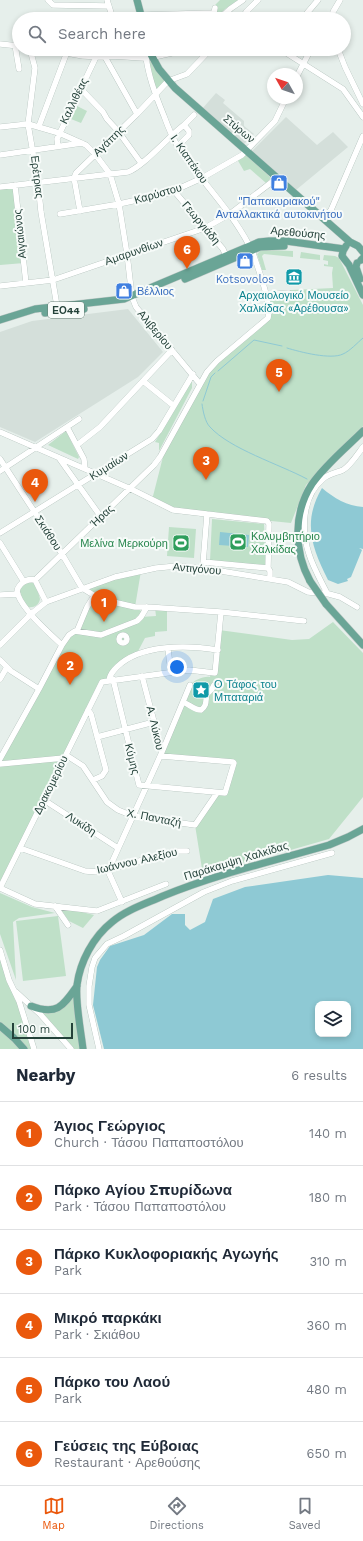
<!DOCTYPE html>
<meta charset="utf-8">
<style>
:root{--surface:#fff;--page:#f6f6f7;--text:#1f2937;--muted:#747a83;--line:#e0e1e3;--accent:#ea580c}
body{margin:0;font-family:"Work Sans",sans-serif;background:var(--page);color:var(--text)}
.controls{position:absolute;right:12px;bottom:12px;display:grid;overflow:hidden;border-radius:8px;box-shadow:0 2px 6px #0003}
.controls button{width:36px;height:36px;display:grid;place-items:center;padding:0;border:0;border-bottom:1px solid var(--line);background:var(--surface);color:var(--text);font:20px sans-serif}
.compass{position:absolute;left:267px;top:68px;width:36px;height:36px;border-radius:50%;background:var(--surface);box-shadow:0 2px 6px #0003;rotate:310deg}
.scale{position:absolute;left:12px;bottom:10px;width:61px;box-sizing:border-box;padding-left:4px;border:2px solid #24423a;border-top:0;font-size:11px;line-height:14px;white-space:nowrap;color:#24423a;-webkit-text-stroke:3px #f7fbf9;paint-order:stroke}
.you{position:absolute;left:177px;top:667px;width:14px;height:14px;margin:-10px;border:3px solid #fff;border-radius:50%;background:#1a73e8;box-shadow:0 0 0 6px #1a73e833}
.badge{display:grid;place-items:center;width:26px;height:26px;border-radius:50%;background:var(--accent);color:#fff;font-size:13px;font-weight:700}
.pin{position:absolute;translate:-50% -33px;filter:drop-shadow(0 1px 2px #0008)}
.pin::after{content:'';position:absolute;top:21px;width:14px;height:12px;background:inherit;clip-path:polygon(0 0,100% 0,50% 100%)}
.list{margin:0;padding:0;list-style:none}
h2{display:flex;justify-content:space-between;align-items:center;height:52px;margin:0;padding:0 16px;font-size:17px}
h2 small{font-size:13px;font-weight:400;color:var(--muted)}
.list li{display:grid;grid-template-columns:26px 1fr auto;gap:12px;align-items:center;box-sizing:border-box;height:64px;padding:0 16px;border-top:1px solid var(--line)}
.list b{display:block;font-size:15px;white-space:nowrap}
.list p{margin:0;font-size:13px;white-space:nowrap;color:var(--muted)}
.list em{font-size:13px;font-style:normal;color:var(--muted)}
.icon{flex:none;width:22px;height:22px;fill:none;stroke:currentColor;stroke-width:2;stroke-linecap:round;stroke-linejoin:round}
.map{position:relative;flex:none;width:363px;height:1049px;overflow:hidden}
.search{position:absolute;background:var(--surface);box-shadow:0 2px 6px #0003;left:12px;right:12px;top:12px;height:44px;display:flex;align-items:center;gap:10px;box-sizing:border-box;padding:0 14px;border-radius:22px;color:var(--muted);font-size:15px}
.sheet{height:436px;background:var(--surface)}
nav{display:flex;justify-content:space-around;align-items:center;box-sizing:border-box;height:56px;border-top:1px solid var(--line);background:var(--surface);font-size:11px;color:var(--muted)}
nav a{display:grid;justify-items:center;gap:2px}
nav .on{color:var(--accent)}
.map>svg:first-child{display:block}
.built{fill:#d4dfda}
.green{fill:#bfe0c8}
.water{fill:#8ec9d4;fill-rule:evenodd}
.lines{fill:none;stroke-linecap:round;stroke-linejoin:round}
.stream{stroke:#8ec9d4;stroke-width:1}
.minor-casing{stroke:#a8b8b2;stroke-width:6}
.major-casing{stroke:#c2cac8;stroke-width:8}
.minor{stroke:#fff;stroke-width:5.5}
.major{stroke:#6aa596;stroke-width:7}
.major-bridge-casing{stroke:#c2cac8;stroke-width:8;stroke-linecap:butt}
.major-bridge{stroke:#6aa596;stroke-width:7}
.labels{text-anchor:middle;dominant-baseline:central;stroke-width:4;stroke-linejoin:round;paint-order:stroke}
.shield{fill:#f7fbf9;stroke:#637a73;stroke-width:1}
.shield-label{font-size:10px;font-weight:bold;fill:#24423a}
.street-label{font-size:11px;fill:#24423a;stroke:#f7fbf9}
.shop-label{font-size:11px;fill:#366cbe;stroke:#f7fbf9}
.culture-label{font-size:11px;fill:#0d838f;stroke:#f7fbf9}
.leisure-label{font-size:11px;fill:#27864d;stroke:#f7fbf9;text-anchor:start}
</style>
<div class="map">
<svg width="363" height="1049" viewBox="0 0 363 1049">
<rect width="100%" height="100%" fill="#e6efeb"/>
<!-- built -->
<path class="built" d="M216 93 225 100 223 103 244 121V126L254 134 244 144 202 109Z
M286 117 317 145 333 132 348 147 296 190 252 151Z
M128 309 163 352 138 377 35 442 0 427V332L32 321Z"/>
<!-- green -->
<path class="green" d="M220 0H238L225 9 215 19V5Z
M154 61 168 81 155 94 146 63Z
M77 106 87 111 81 123 71 119Z
M245 154 271 178 266 183 250 169 244 171 237 159Z
M15 185 24 263 0 265V187Z
M267 250 293 251V257L264 254 262 256 266 270H262L257 254 260 251Z
M301 252 320 255V260L300 258Z
M324 255 335 256 339 258 363 305V426L306 485 291 523 184 512 152 500 165 449 207 372 266 321 270 312 269 294 292 290 333 288 332 273 333 267 324 266V264L328 265V261L323 260Z
M192 381V388L159 451V443L155 442Z
M66 431 79 457 78 459 48 445Z
M212 519 264 524 266 569 210 561Z
M169 527 196 529 194 558 167 556Z
M141 571 135 607 141 611 142 614 141 617 156 616 155 608H167V631L155 632V636L145 638 136 655 125 660 109 680H104L0 888V759L62 645 77 631 94 596 82 588Z
M33 580 36 584 40 599C39 605 34 608 28 607 17 592 13 588 33 580Z
M333 622 363 653V797L329 839 203 875 195 825 217 793H223L234 763 161 756 190 685C195 680 203 676 210 677L211 672 214 673 219 630 292 640 309 639Z
M0 893 32 907 55 913 19 918 13 922 16 980 0 934Z
M62 911H78L94 915 83 928 69 921Z
M58 916 66 976 23 981 16 921Z
M0 950 34 1049H0Z
M77 994 80 1049H71L40 1010 46 1011Z"/>
<!-- water -->
<path class="water" d="M322 488C334 498 347 506 363 507V549L359 548 362 550 351 577 347 579 348 581 338 584 328 580C312 548 302 522 322 488Z
M220 532 249 535 248 547 219 545Z
M328 875 363 878V1049H104L93 1005 97 967 100 960 110 946 144 935 172 914H185V925L190 930 205 922 213 899 245 887ZM318 1004H348V1034H318Z"/>
<g class="lines">
<!-- stream -->
<path class="stream" d="M287 348C300 352 331 360 343 354 350 351 357 343 363 338
M218 371 254 340 282 346
M203 401 211 377 215 373
M202 404C203 411 205 422 210 427 230 449 279 464 307 479"/>
<!-- minor casing -->
<g class="minor-casing">
<path id="minor" d="M48 0 53 5 109 6
M107 0 113 19
M224 14H230L240 19
M141 15 214 13 215 8
M219 19 230 9 243 0
M242 19 246 12 258 0
M302 19 318 0
M332 19 333 12 340 0
M0 44 19 46
M15 45 19 69
M30 49 35 68 28 124 38 182 41 212 57 306
M44 49 83 56 105 57 112 56 143 58
M145 49C147 73 155 94 164 116 168 127 172 137 178 147 201 181 230 209 249 245
M280 49 343 89 363 117
M338 49 345 67 363 104
M105 57 137 114
M154 57 190 49
M297 76 311 49
M80 88 103 112 107 119 118 131 141 163
M184 125 194 115
M39 126 67 52
M0 127 28 124 59 133 86 145 95 154 110 174 119 204 127 254 132 297 136 307 200 384
M58 146 57 139 96 57
M0 155 82 143
M15 185 26 283
M0 187 128 172C144 166 168 137 184 125L189 131V135L178 146
M175 192 223 249 226 256
M80 211 74 178 76 173 137 114 168 81 187 74 208 52 210 49
M60 214 119 204 169 193 202 178 242 155 275 121 286 98
M324 218 331 210 363 136
M0 286 53 280 205 228 230 214 277 178
M267 298 277 294 289 293
M143 381 174 406
M67 427 84 459 85 469
M0 432 131 489 173 510 267 521 269 524 268 568 270 571V578
M77 445 100 427 172 350
M59 458 101 517
M0 459 62 554 82 588 100 599 135 607H147L221 612 304 621
M0 471 79 419
M0 533 152 439 159 431 193 374
M0 543 24 582
M203 562 268 568
M203 564 207 514
M35 580 154 465 160 457 207 372 217 361 268 318C272 303 257 266 252 250
M327 593C321 581 313 567 309 554 301 530 302 496 323 479 328 474 336 473 343 470 351 465 357 455 363 447
M0 595 18 594
M46 602 115 577 156 568 177 566 208 569 288 582 308 592 329 594 340 597 357 607
M77 631 87 607 94 596
M119 639a4 4 0 1 1 8 0a4 4 0 1 1-8 0Z
M0 645 31 614 46 602 35 580C30 579 25 580 21 584 18 587 16 591 18 595 24 611 49 633 62 645
M168 649 171 672
M0 660 11 671 39 689
M0 679 7 667
M113 679 139 785 225 793 234 763 233 762 161 756
M109 680C110 674 113 671 117 667 140 644 187 645 218 650
M206 695 212 689 214 685
M183 702C189 704 194 710 201 710 208 705 205 700 207 693L203 691
M88 710 91 714 106 770 102 776 93 780
M97 737 154 722
M162 752 190 685
M66 755 83 766 107 802 118 810 133 816 195 825 217 793
M0 759 39 689 62 645 69 635 75 631 101 635 137 621 141 617 147 607
M0 764 64 758
M44 800 118 848
M20 848 85 871 98 872 177 851H187
M0 888 102 682 189 670 215 673 221 612
M0 888 35 904 97 911 166 884
M122 902 108 871 162 752 142 676
M55 906 68 925
M0 950 9 980 19 1001 34 1049
M16 992 40 1014 71 1049
M99 1049 89 1005V986L92 967 95 958 107 944 124 936 204 892 232 881 332 853"/>
</g>
<!-- major casing -->
<g class="major-casing">
<path id="major" d="M137 0 142 19
M148 49 159 69 175 88 350 242 358 246 363 252
M346 246 343 251 342 256 349 265 363 295
M361 260 363 258
M357 263 356 267 360 279
M185 279 260 247 284 246
M45 313 84 309
M0 320 35 309 124 299 259 242 269 241H286L344 249
M310 581C294 552 293 513 312 484 326 464 346 448 363 431
M326 604 363 645
M31 1006C57 1016 63 1006 77 986
M0 1026 14 1038 24 1049
M83 1049C81 1032 75 1001 77 985 80 962 93 937 112 922 126 910 145 904 163 896 217 874 273 861 329 845L348 837 363 829"/>
</g>
<!-- minor -->
<use href="#minor" class="minor"/>
<!-- major -->
<use href="#major" class="major"/>
<!-- major-bridge casing -->
<g class="major-bridge-casing">
<path id="major-bridge" d="M310 581 326 604"/>
</g>
<!-- major-bridge -->
<use href="#major-bridge" class="major-bridge"/>
</g>
<!-- icons -->
<defs>
<g id="shop-square" transform="scale(0.9)"><rect x="-9" y="-9" width="18" height="18" rx="4" fill="#3f7fe0" stroke="#f7fbf9"/><path d="M-5-2.5h2.3a2.7 3.5 0 0 1 5.4 0H5L5.5 6h-11ZM-1.5-2.5h3a1.5 2.3 0 0 0-3 0Z" fill="#fff"/></g>
<g id="museum-square" transform="scale(0.9)"><rect x="-9" y="-9" width="18" height="18" rx="4" fill="#0f9aa8" stroke="#f7fbf9"/><path d="M0-6L6-3V-2H-6V-3ZM-5-1h2V3h-2ZM-1-1h2V3h-2ZM3-1h2V3H3ZM-6 4H6V6H-6Z" fill="#fff"/></g>
<g id="stadium-square" transform="scale(0.9)"><rect x="-9" y="-9" width="18" height="18" rx="4" fill="#2e9e5b" stroke="#f7fbf9"/><path d="M0-5a6.5 5 0 1 0 0 10a6.5 5 0 1 0 0-10ZM-3.5-1.8h7v3.6h-7Z" fill="#fff"/></g>
<g id="sight-square" transform="scale(0.9)"><rect x="-9" y="-9" width="18" height="18" rx="4" fill="#0f9aa8" stroke="#f7fbf9"/><path d="M0-6L1.8-2.2L6-1.7L2.9 1.2L3.7 5.4L0 3.3L-3.7 5.4L-2.9 1.2L-6-1.7L-1.8-2.2Z" fill="#fff"/></g>
</defs>
<g fill-rule="evenodd">
<use href="#shop-square" x="279" y="183"/>
<use href="#shop-square" x="245" y="261"/>
<use href="#museum-square" x="294" y="277"/>
<use href="#shop-square" x="124" y="291"/>
<use href="#stadium-square" x="238" y="542"/>
<use href="#stadium-square" x="181" y="543"/>
<use href="#sight-square" x="201" y="690"/>
</g>
<g class="labels">
<!-- shield labels -->
<rect class="shield" x="48" y="302" width="36" height="16" rx="3"/>
<g class="shield-label">
<text x="66" y="310">ΕΟ44</text>
</g>
<!-- street labels -->
<g class="street-label">
<text transform="translate(74 101) rotate(-64)">Καλλιθέας</text>
<text transform="translate(239 129) rotate(40)">Στύρων</text>
<text transform="translate(109 141) rotate(-44)">Αγάπης</text>
<text transform="translate(189 159) rotate(55)">Ι. Κιαπέκου</text>
<text transform="translate(37 177) rotate(83)">Ερέτριας</text>
<text transform="translate(158 194) rotate(-16)">Καρύστου</text>
<text transform="translate(201 223) rotate(50)">Γεωργιάδη</text>
<text transform="translate(298 233) rotate(5)">Αρεθούσης</text>
<text transform="translate(20 234) rotate(-96)">Αιγαιώνος</text>
<text transform="translate(134 252) rotate(-19)">Αμαρυνθίων</text>
<text transform="translate(155 330) rotate(50)">Αλιβερίου</text>
<text transform="translate(109 466) rotate(-32)">Κυμαίων</text>
<text transform="translate(102 516) rotate(-43)">Ήρας</text>
<text transform="translate(48 533) rotate(57)">Σκιάθου</text>
<text transform="translate(197 569) rotate(5)">Αντιγόνου</text>
<text transform="translate(155 728) rotate(77)">Α. Λύκου</text>
<text transform="translate(132 759) rotate(76)">Κύμης</text>
<text transform="translate(51 785) rotate(-64)">Δρακομερίου</text>
<text transform="translate(154 818) rotate(11)">Χ. Πανταζή</text>
<text transform="translate(81 824) rotate(33)">Λυκίδη</text>
<text transform="translate(137 861) rotate(-13)">Ιωάννου Αλεξίου</text>
<text transform="translate(236 861) rotate(-17)">Παράκαμψη Χαλκίδας</text>
</g>
<!-- shop labels -->
<g class="shop-label">
<text x="279" y="201">"Παπακυριακού"<tspan x="279" dy="13">Ανταλλακτικά αυτοκινήτου</tspan></text>
<text x="245" y="279">Kotsovolos</text>
<text x="137" y="291" text-anchor="start">Βέλλιος</text>
</g>
<!-- culture labels -->
<g class="culture-label">
<text x="294" y="295">Αρχαιολογικό Μουσείο<tspan x="294" dy="13">Χαλκίδας «Αρέθουσα»</tspan></text>
<text x="214" y="684" text-anchor="start">Ο Τάφος του<tspan x="214" dy="13">Μπαταριά</tspan></text>
</g>
<!-- leisure labels -->
<g class="leisure-label">
<text x="251" y="536">Κολυμβητήριο<tspan x="251" dy="13">Χαλκίδας</tspan></text>
<text x="168" y="543" text-anchor="end">Μελίνα Μερκούρη</text>
</g>
</g>
</svg>
<div class="controls">
<button><svg class="icon" aria-label="layers" viewBox="0 0 24 24"><path d="M12 4l9 5-9 5-9-5zM3 14l9 5 9-5"/></svg></button>
</div>
<svg class="compass" viewBox="-18 -18 36 36"><path d="M0-13l5 13h-10z" fill="#e53935"/><path d="M0 13l5-13h-10z" fill="#747a83"/></svg>
<div class="scale">100 m</div>
<div class="you"></div>
<div class="pin badge" style="left:104px;top:622px">1</div>
<div class="pin badge" style="left:70px;top:685px">2</div>
<div class="pin badge" style="left:206px;top:480px">3</div>
<div class="pin badge" style="left:35px;top:502px">4</div>
<div class="pin badge" style="left:279px;top:392px">5</div>
<div class="pin badge" style="left:187px;top:269px">6</div>
<div class="search"><svg class="icon" aria-label="search" viewBox="0 0 24 24"><circle cx="10" cy="10" r="6"/><path d="M15 15l6 6"/></svg>Search here</div>
</div>
<section class="sheet">
<h2>Nearby<small>6 results</small></h2>
<ul class="list">
<li><span class="badge">1</span><div><b>Άγιος Γεώργιος</b><p>Church · Τάσου Παπαποστόλου</p></div><em>140 m</em></li>
<li><span class="badge">2</span><div><b>Πάρκο Αγίου Σπυρίδωνα</b><p>Park · Τάσου Παπαποστόλου</p></div><em>180 m</em></li>
<li><span class="badge">3</span><div><b>Πάρκο Κυκλοφοριακής Αγωγής</b><p>Park</p></div><em>310 m</em></li>
<li><span class="badge">4</span><div><b>Μικρό παρκάκι</b><p>Park · Σκιάθου</p></div><em>360 m</em></li>
<li><span class="badge">5</span><div><b>Πάρκο του Λαού</b><p>Park</p></div><em>480 m</em></li>
<li><span class="badge">6</span><div><b>Γεύσεις της Εύβοιας</b><p>Restaurant · Αρεθούσης</p></div><em>650 m</em></li>
</ul>
</section>
<nav>
<a class="on"><svg class="icon" aria-label="map" viewBox="0 0 24 24"><path d="M3 6l6-2 6 2 6-2v14l-6 2-6-2-6 2zM9 4v14M15 6v14"/></svg>Map</a>
<a><svg class="icon" aria-label="directions" viewBox="0 0 24 24"><path d="M12 3l9 9-9 9-9-9zM9 14v-3h6M13 9l2 2-2 2"/></svg>Directions</a>
<a><svg class="icon" aria-label="saved" viewBox="0 0 24 24"><path d="M7 4h10v16l-5-4-5 4z"/></svg>Saved</a>
</nav>
